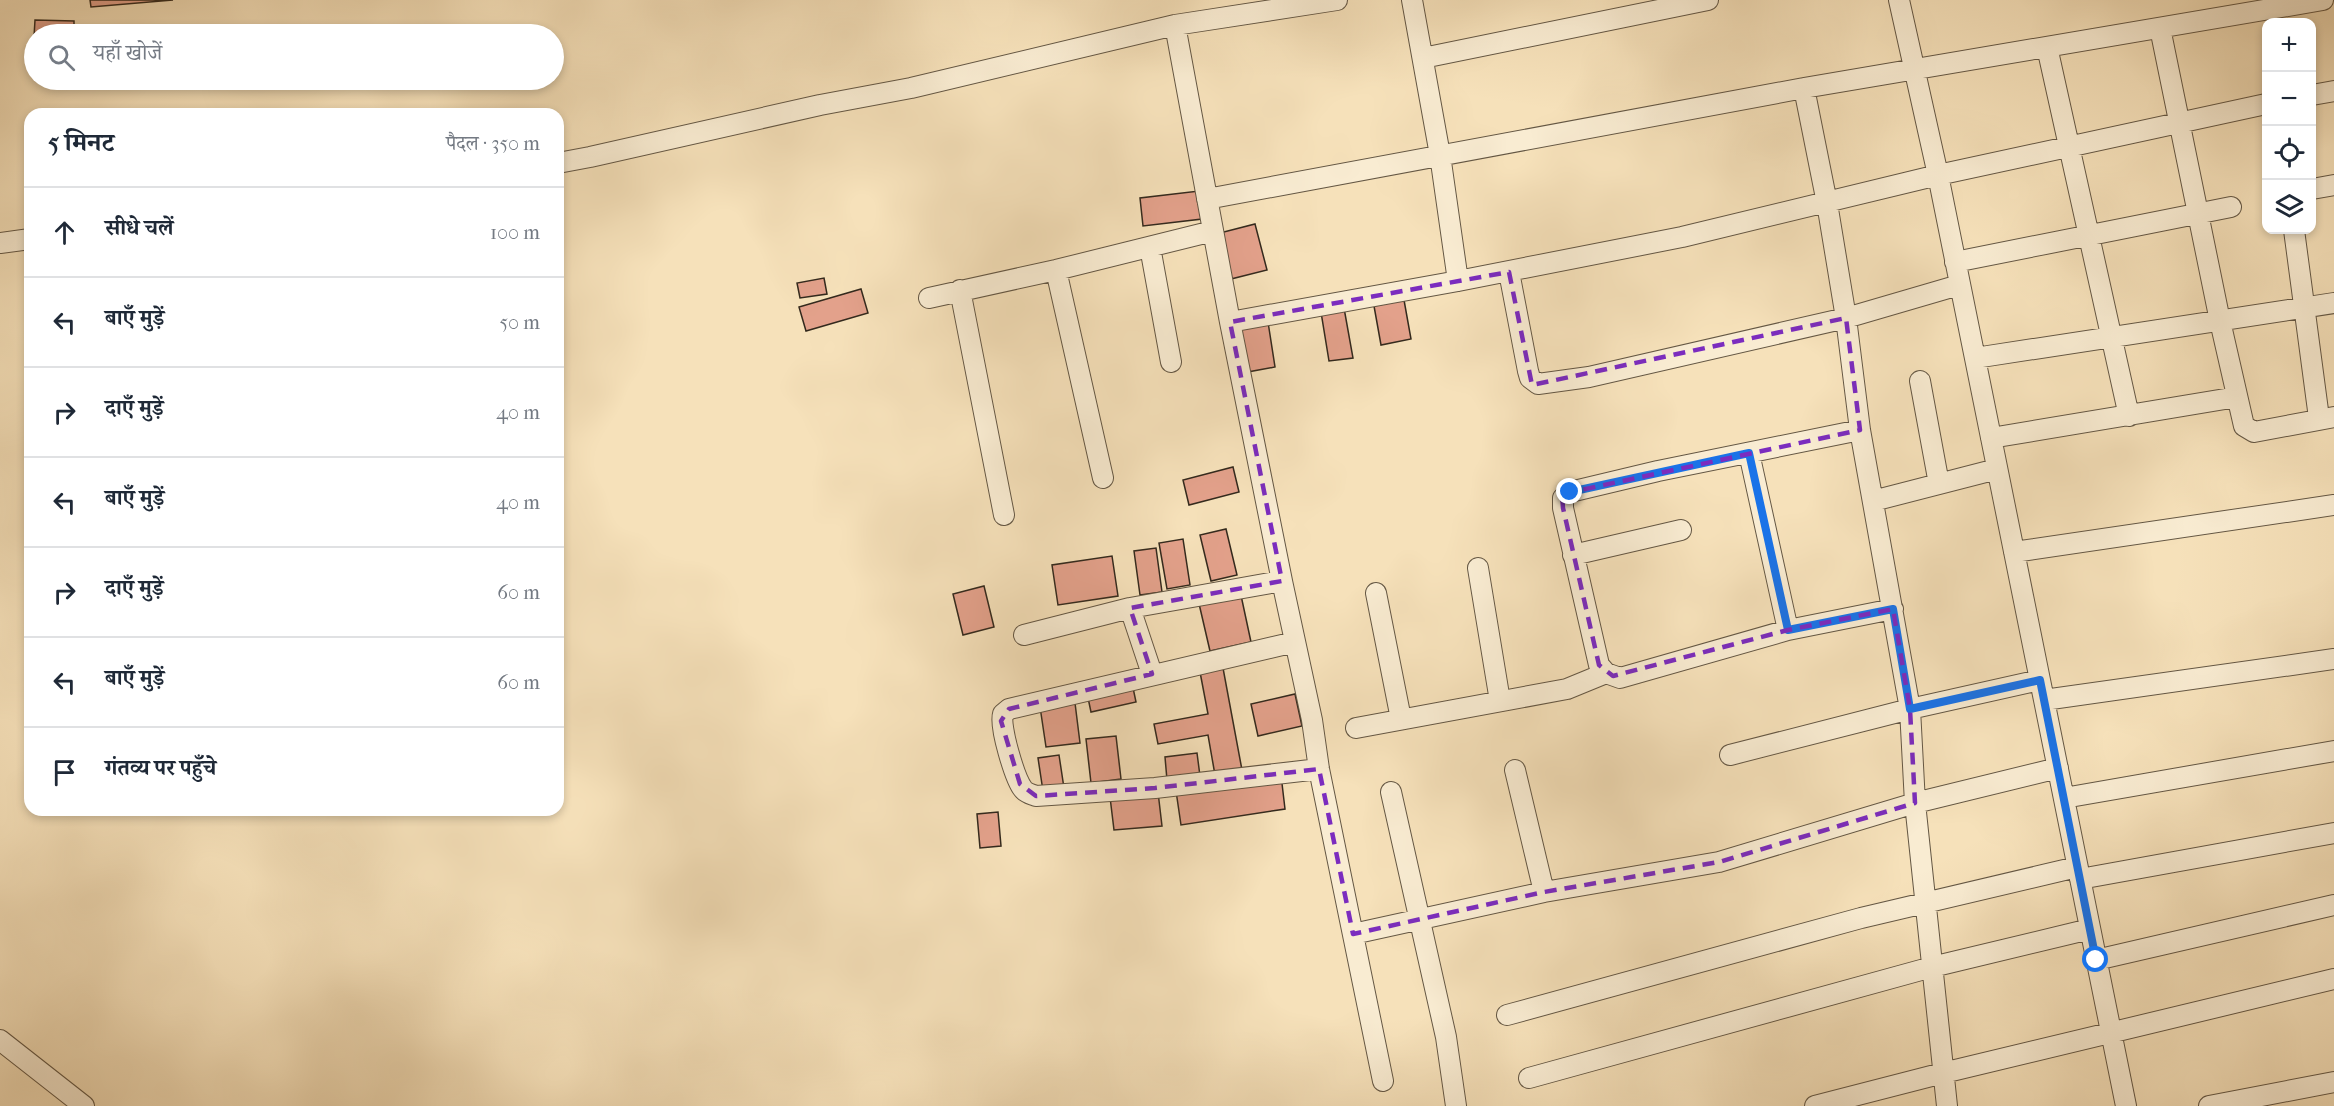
<!DOCTYPE html>
<html lang="hi">
<meta charset="utf-8">
<style>
:root{--surface:#fff;--page:#f2f2f3;--text:#1f2937;--muted:#747a83;--line:#e0e1e3}
body{margin:0;font-family:"IM FELL French Canon","Noto Serif Devanagari",serif;background:var(--page);color:var(--text)}
.controls{position:absolute;right:18px;top:18px;display:grid;overflow:hidden;border-radius:12px;box-shadow:0 3px 9px #0003}
.controls button{width:54px;height:54px;display:grid;place-items:center;padding:0;border:0;border-bottom:2px solid var(--line);background:var(--surface);color:var(--text);font:30px sans-serif}
.stop{position:absolute;width:18px;height:18px;margin:-14px;border:4px solid #1a73e8;border-radius:50%;background:#fff}
.stop.end{background:#1a73e8;border-color:#fff;box-shadow:0 2px 6px #0008}
.list{margin:0;padding:0;list-style:none}
h2{display:flex;justify-content:space-between;align-items:center;height:78px;margin:0;padding:0 24px;font-size:26px}
h2 small{font-size:20px;font-weight:400;color:var(--muted)}
.list li{display:grid;grid-template-columns:39px 1fr auto;gap:18px;align-items:center;box-sizing:border-box;height:90px;padding:0 24px;border-top:2px solid var(--line)}
.list b{display:block;font-size:22px;white-space:nowrap}
.list em{font-size:20px;font-style:normal;color:var(--muted)}
.icon{flex:none;width:33px;height:33px;fill:none;stroke:currentColor;stroke-width:2;stroke-linecap:round;stroke-linejoin:round}
.map{position:relative;flex:none;width:2334px;height:1106px;overflow:hidden}
.search{position:absolute;background:var(--surface);box-shadow:0 3px 9px #0003;left:24px;top:24px;width:540px;height:66px;display:flex;align-items:center;gap:15px;box-sizing:border-box;padding:0 21px;border-radius:33px;color:var(--muted);font-size:22px}
.panel{position:absolute;background:var(--surface);box-shadow:0 3px 9px #0003;left:24px;top:108px;width:540px;height:708px;border-radius:18px}
.map>svg:first-child{display:block}
.building{fill:#e3a18b;stroke:#33291d;stroke-width:1.5}
.lines{fill:none;stroke-linecap:round;stroke-linejoin:round}
.minor-casing{stroke:#645744;stroke-width:22}
.minor{stroke:#f9ecd2;stroke-width:20}
.route{stroke:#1a73e8;stroke-width:8}
.marked{fill:none;stroke:#7b2cbf;stroke-width:4.5;stroke-dasharray:12 8;stroke-linejoin:round}
</style>
<div class="map">
<svg width="2334" height="1106" viewBox="0 0 2334 1106">
<rect width="100%" height="100%" fill="#f6e1ba"/>
<filter id="stains"><feTurbulence type="fractalNoise" baseFrequency=".00333" numOctaves="4"/><feColorMatrix values="0 0 0 0 .2 0 0 0 0 .09 0 0 0 0 .02 0 0 0 .5 -.17"/></filter>
<radialGradient id="worn" r=".72"><stop offset=".6" stop-color="#630" stop-opacity="0"/><stop offset="1" stop-color="#630" stop-opacity=".3"/></radialGradient>
<!-- building -->
<path class="building" d="M90 0H173L91 7Z
M35 20 74 21V34H34V37Z
M1199 191 1202 219 1143 226 1140 198Z
M1255 224 1267 270 1223 281 1212 235Z
M824 278 827 294 800 298 797 283Z
M861 289 868 313 806 331 799 307Z
M1404 300 1411 339 1381 345 1374 306Z
M1344 308 1353 358 1329 361 1321 312Z
M1268 322 1275 367 1242 373 1235 327Z
M1233 467 1239 492 1189 505 1183 480Z
M1226 529 1237 575 1211 581 1200 535Z
M1183 539 1190 585 1167 589 1159 543Z
M1156 548 1162 592 1140 595 1134 551Z
M1112 556 1118 596 1058 605 1052 565Z
M984 586 994 627 963 635 953 594Z
M1239 586 1251 642 1210 651 1197 595Z
M1223 668 1242 770 1215 775 1208 735 1158 744 1154 724 1208 714 1200 672Z
M1132 683 1136 702 1091 712 1087 693Z
M1295 694 1302 726 1258 736 1251 704Z
M1074 695 1080 743 1046 747 1039 700Z
M1116 736 1121 779 1091 783 1086 739Z
M1197 753 1200 776 1167 780 1165 757Z
M1059 755 1064 788 1043 791 1038 758Z
M1281 775 1285 809 1181 825 1176 791Z
M1158 792 1162 826 1114 830 1110 797Z
M998 812 1001 846 980 848 977 814Z"/>
<g class="lines">
<!-- minor casing -->
<g class="minor-casing">
<path id="minor" d="M1412 0 1440 155 1458 281 1682 237 1938 175 2266 104
M1899 0 1938 175 2126 1106
M2160 28 2220 321 2244 426 2254 432 2334 417
M2047 47 2129 416
M1423 58 1708 0
M1804 88 1827 203 1846 318 1860 430 1910 709 2040 680
M2312 95 2334 91
M558 163 590 157 820 105 911 88 1175 25 1337 0
M2312 189 2334 185
M1207 199 1804 88 2323 0
M2294 230 2319 418
M0 243 30 239
M1150 247 1171 362
M1955 262 2231 207
M1056 270 1103 478
M1509 272 1528 371 1530 378 1538 384 1589 377 1846 318 1959 285
M960 290 1004 515
M929 298 1056 270 1213 231
M1230 322 1458 281
M1975 358 2334 303
M1920 381 1939 484
M1991 438 2237 397
M1749 453 1788 630 1893 609
M1873 501 1997 469
M2014 552 2334 505
M1573 555 1681 530
M1478 568 1500 701
M1282 581 1312 720 1319 769 1383 1081
M1376 593 1401 719
M1130 608 1152 674
M1788 630 1620 678 1606 673 1599 665 1563 508V498L1570 492 1658 471 1860 430
M1024 635 1130 608 1282 581 1230 322 1175 25
M1295 642 1009 709 1003 714C999 726 1015 779 1023 789 1026 793 1031 794 1036 796L1155 788 1319 769
M2044 700 2334 659
M1356 728 1567 689 1606 673
M1730 755 1910 709 1915 803 1947 1106
M1515 770 1544 892
M1391 792 1446 1037 1456 1106
M2064 798 2334 751
M2080 879 2334 833
M1353 934 1544 892 1719 862 1915 803 2058 768
M2096 960 2334 905
M1507 1015 1861 918 2077 867
M0 1040 84 1106
M1529 1078 1932 967 2090 929
M1815 1106 1943 1073 2334 979
M2209 1106 2334 1082"/>
</g>
<!-- minor -->
<use href="#minor" class="minor"/>
</g>
<g class="lines">
<!-- route -->
<path class="route" d="M1570 492 1749 453 1788 630 1893 609 1910 709 2040 680 2096 960"/>
</g>
<!-- marked area -->
<path class="marked" d="M1509 272 1532 385 1846 318 1860 430 1562 494 1563 508 1599 665 1613 676 1788 630 1893 609 1910 709 1915 803 1719 862 1544 892 1353 934 1319 769 1155 788 1036 796 1020 784 1001 721 1009 709 1152 674 1130 608 1282 581 1230 322Z"/>
<rect width="100%" height="100%" filter="url(#stains)"/>
<rect width="100%" height="100%" fill="url(#worn)"/>
</svg>
<div class="controls">
<button>+</button>
<button>−</button>
<button><svg class="icon" aria-label="locate" viewBox="0 0 24 24"><circle cx="12" cy="12" r="6"/><path d="M12 2v4M12 18v4M2 12h4M18 12h4"/></svg></button>
<button><svg class="icon" aria-label="layers" viewBox="0 0 24 24"><path d="M12 4l9 5-9 5-9-5zM3 14l9 5 9-5"/></svg></button>
</div>
<div class="stop" style="left:2096px;top:960px"></div>
<div class="stop end" style="left:1570px;top:492px"></div>
<div class="search"><svg class="icon" aria-label="search" viewBox="0 0 24 24"><circle cx="10" cy="10" r="6"/><path d="M15 15l6 6"/></svg>यहाँ खोजें</div>
<section class="panel">
<h2>5 मिनट<small>पैदल · 350 m</small></h2>
<ul class="list">
<li><svg class="icon" aria-label="ahead" viewBox="0 0 24 24"><path d="M12 20V5M6 11l6-6 6 6"/></svg><div><b>सीधे चलें</b></div><em>100 m</em></li>
<li><svg class="icon" aria-label="left" viewBox="0 0 24 24"><path d="M17 20v-9H6M10 6l-5 5 5 5"/></svg><div><b>बाएँ मुड़ें</b></div><em>50 m</em></li>
<li><svg class="icon" aria-label="right" viewBox="0 0 24 24"><path d="M7 20v-9h11M14 6l5 5-5 5"/></svg><div><b>दाएँ मुड़ें</b></div><em>40 m</em></li>
<li><svg class="icon" aria-label="left" viewBox="0 0 24 24"><path d="M17 20v-9H6M10 6l-5 5 5 5"/></svg><div><b>बाएँ मुड़ें</b></div><em>40 m</em></li>
<li><svg class="icon" aria-label="right" viewBox="0 0 24 24"><path d="M7 20v-9h11M14 6l5 5-5 5"/></svg><div><b>दाएँ मुड़ें</b></div><em>60 m</em></li>
<li><svg class="icon" aria-label="left" viewBox="0 0 24 24"><path d="M17 20v-9H6M10 6l-5 5 5 5"/></svg><div><b>बाएँ मुड़ें</b></div><em>60 m</em></li>
<li><svg class="icon" aria-label="arrive" viewBox="0 0 24 24"><path d="M6 21V4h12l-3 4 3 4H6"/></svg><div><b>गंतव्य पर पहुँचे</b></div></li>
</ul>
</section>
</div>
